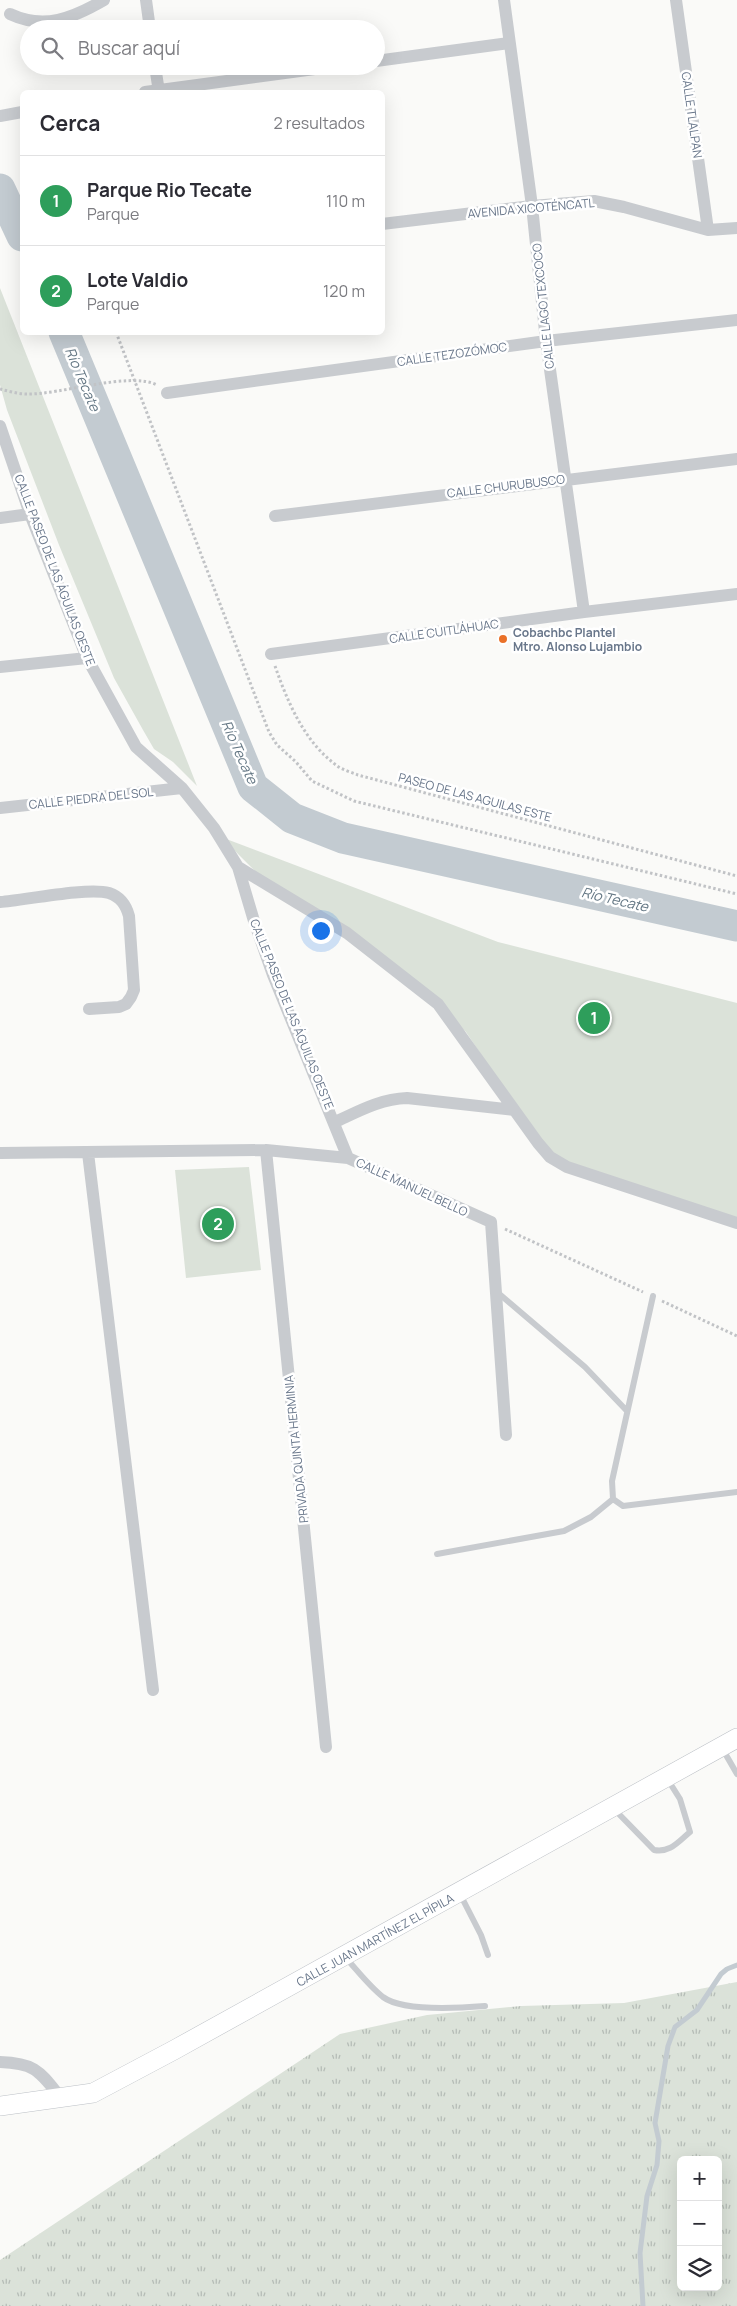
<!DOCTYPE html>
<html lang="es">
<meta charset="utf-8">
<style>
:root{--surface:#fff;--page:#f2f2f3;--text:#2b2b33;--muted:#7c7c81;--line:#e1e1e2;--accent:#ea7128}
body{margin:0;font-family:Manrope,sans-serif;background:var(--page);color:var(--text)}
.controls{position:absolute;right:15px;bottom:15px;display:grid;overflow:hidden;border-radius:8px;box-shadow:0 5px 20px #0002}
.controls button{width:45px;height:45px;display:grid;place-items:center;padding:0;border:0;border-bottom:1px solid var(--line);background:var(--surface);color:var(--text);font:25px sans-serif}
.you{position:absolute;left:320px;top:930px;width:18px;height:18px;margin:-12px;border:4px solid #fff;border-radius:50%;background:#1a73e8;box-shadow:0 0 0 8px #1a73e833}
.badge{display:grid;place-items:center;width:32px;height:32px;border-radius:50%;background:var(--accent);color:#fff;font-size:16px;font-weight:700}
.pin{position:absolute;translate:-50% -50%;border:2px solid #fff;box-shadow:0 1px 5px #0006}
.list{margin:0;padding:0;list-style:none}
h2{display:flex;justify-content:space-between;align-items:center;height:65px;margin:0;padding:0 20px;font-size:21px}
h2 small{font-size:16px;font-weight:400;color:var(--muted)}
.list li{display:grid;grid-template-columns:32px 1fr auto;gap:15px;align-items:center;box-sizing:border-box;height:90px;padding:0 20px;border-top:1px solid var(--line)}
.list b{display:block;font-size:19px;white-space:nowrap}
.list p{margin:0;font-size:16px;white-space:nowrap;color:var(--muted)}
.list em{font-size:16px;font-style:normal;color:var(--muted)}
.icon{flex:none;width:28px;height:28px;fill:none;stroke:currentColor;stroke-width:2;stroke-linecap:round;stroke-linejoin:round}
.map{position:relative;flex:none;width:737px;height:2306px;overflow:hidden}
.search{position:absolute;background:var(--surface);box-shadow:0 5px 20px #0002;left:20px;top:20px;width:365px;height:55px;display:flex;align-items:center;gap:12px;box-sizing:border-box;padding:0 18px;border-radius:28px;color:var(--muted);font-size:19px}
.panel{position:absolute;background:var(--surface);box-shadow:0 5px 20px #0002;left:20px;top:90px;width:365px;height:245px;border-radius:8px}
.map>svg:first-child{display:block}
.grass{fill:url(#grass-tufts);fill-rule:evenodd}
.park{fill:#dbe2d9}
.lines{fill:none;stroke-linecap:round;stroke-linejoin:round}
.stream{stroke:#c3cbd1;stroke-width:5}
.river{stroke:#c3cbd1;stroke-width:31}
.secondary-casing{stroke:#bcc0c6;stroke-width:20}
.path{stroke:#c1c3c6;stroke-width:3;stroke-dasharray:2.5 2.5;stroke-linecap:butt}
.lane{stroke:#c8cbcf;stroke-width:6}
.street{stroke:#c8cbcf;stroke-width:12}
.secondary{stroke:#fff;stroke-width:19}
.poi-dot{fill:#ea7128;stroke:#fff;stroke-width:2}
.labels{text-anchor:middle;dominant-baseline:central;stroke-width:5;stroke-linejoin:round;paint-order:stroke}
.street-label{font-size:12px;fill:#68768a;stroke:#fff}
.poi-label{font-size:12px;font-weight:bold;fill:#68768a;stroke:#fff;text-anchor:start}
.water-label{font-size:14px;font-style:italic;fill:#647784;stroke:#fff}
</style>
<div class="map">
<svg width="737" height="2306" viewBox="0 0 737 2306">
<defs>
<pattern id="grass-tufts" width="24" height="20" patternUnits="userSpaceOnUse" patternTransform="scale(1.25)"><rect width="24" height="20" fill="#dbe2d9"/><path d="M3 7l-1-3M5 7V3M7 7l1-3M15 17l-1-3M17 17v-4M19 17l1-3" fill="none" stroke="#b5bcb6"/></pattern>
</defs>
<rect width="100%" height="100%" fill="#fafaf8"/>
<!-- grass -->
<path class="grass" d="M737 1982V2306H0V2260L340 2034 427 2015 521 2006 624 2003ZM681 2160H718V2287H681Z"/>
<!-- park -->
<path class="park" d="M0 288 197 786 173 762 154 749 143 730 114 678 59 545 7 410 0 385Z
M221 837 498 942 737 1003V1226L576 1169 545 1150 466 1032 408 977 267 883Z
M249 1167 261 1270 186 1278 175 1170Z"/>
<g class="lines">
<!-- stream -->
<path class="stream" d="M643 2306 640 2253 647 2196 657 2165 659 2141 655 2123 668 2046 675 2027 697 2010 721 1974 727 1969 737 1965"/>
<!-- river -->
<path class="river" d="M0 189 22 236
M64 332 253 787 292 818 343 838 737 926"/>
<!-- secondary casing -->
<g class="secondary-casing">
<path id="secondary" d="M0 2106 93 2093 174 2050 737 1738"/>
</g>
<!-- path -->
<path class="path" d="M116 332 269 732 277 745 296 762 312 781 354 801 737 894
M0 389C8 391 18 394 27 394 59 395 130 371 157 385
M275 666C288 703 304 741 336 765 342 770 351 772 358 775L737 876
M505 1229 643 1292
M662 1301 737 1336"/>
<!-- lane -->
<path class="lane" d="M497 1292 585 1367 627 1411
M653 1296 612 1481 613 1499 623 1506 737 1492
M437 1554 564 1531 591 1517 613 1499
M722 1748 737 1774
M614 1809 654 1850C670 1853 678 1842 690 1832L680 1799 668 1780
M460 1894 481 1935 488 1955
M345 1957C357 1970 369 1986 383 1997 403 2012 460 2008 485 2006"/>
<!-- street -->
<path class="street" d="M146 0 150 29
M504 0 532 206 546 341 584 612
M676 0 708 230
M10 14C44 30 73 18 104 0
M376 61 509 43
M155 66 159 92
M145 92 337 66
M0 116 22 112
M382 224 532 206 594 201 624 207 708 230 737 228
M167 393 546 341 737 320
M0 426 30 514 87 658 136 747 182 788 214 828 238 867 254 921 273 975 348 1158
M275 516 737 459
M0 518 30 514
M271 654 584 612 737 594
M0 667 87 658
M0 808 182 788
M238 867 347 933 438 1004 538 1143 550 1157 567 1167 737 1223
M0 902C25 900 88 887 109 893 121 897 126 905 129 916L134 990 131 997 126 1004 119 1007 89 1009
M335 1122C359 1111 380 1099 407 1098L514 1110
M266 1150 326 1747
M0 1153 266 1150 348 1158 491 1222 506 1435
M88 1153 153 1690
M0 2062C36 2063 40 2072 61 2098"/>
<!-- secondary -->
<use href="#secondary" class="secondary"/>
</g>
<!-- markers -->
<circle class="poi-dot" cx="503" cy="639" r="5"/>
<g class="labels">
<!-- street labels -->
<g class="street-label">
<text transform="translate(692 115) rotate(82)">CALLE TLALPAN</text>
<text transform="translate(531 208) rotate(-5)">AVENIDA XICOTÉNCATL</text>
<text transform="translate(543 306) rotate(-96)">CALLE LAGO TEXCOCO</text>
<text transform="translate(452 354) rotate(-8)">CALLE TEZOZÓMOC</text>
<text transform="translate(506 486) rotate(-7)">CALLE CHURUBUSCO</text>
<text transform="translate(55 570) rotate(69)">CALLE PASEO DE LAS ÁGUILAS OESTE</text>
<text transform="translate(444 631) rotate(-8)">CALLE CUITLÁHUAC</text>
<text transform="translate(475 797) rotate(15)">PASEO DE LAS AGUILAS ESTE</text>
<text transform="translate(91 798) rotate(-6)">CALLE PIEDRA DEL SOL</text>
<text transform="translate(292 1014) rotate(68)">CALLE PASEO DE LAS ÁGUILAS OESTE</text>
<text transform="translate(412 1187) rotate(25)">CALLE MANUEL BELLO</text>
<text transform="translate(296 1449) rotate(-96)">PRIVADA QUINTA HERMINIA</text>
<text transform="translate(375 1940) rotate(-29)">CALLE JUAN MARTÍNEZ EL PÍPILA</text>
</g>
<!-- poi labels -->
<g class="poi-label">
<text x="513" y="632">Cobachbc Plantel<tspan x="513" dy="14">Mtro. Alonso Lujambio</tspan></text>
</g>
<!-- water labels -->
<g class="water-label">
<text transform="translate(83 379) rotate(67)">Río Tecate</text>
<text transform="translate(240 752) rotate(66)">Río Tecate</text>
<text transform="translate(615 899) rotate(13)">Río Tecate</text>
</g>
</g>
</svg>
<div class="controls">
<button>+</button>
<button>−</button>
<button><svg class="icon" aria-label="layers" viewBox="0 0 24 24"><path d="M12 4l9 5-9 5-9-5zM3 14l9 5 9-5"/></svg></button>
</div>
<div class="you"></div>
<div class="pin badge" style="left:594px;top:1018px;background:#2e9e5b">1</div>
<div class="pin badge" style="left:218px;top:1224px;background:#2e9e5b">2</div>
<div class="search"><svg class="icon" aria-label="search" viewBox="0 0 24 24"><circle cx="10" cy="10" r="6"/><path d="M15 15l6 6"/></svg>Buscar aquí</div>
<section class="panel">
<h2>Cerca<small>2 resultados</small></h2>
<ul class="list">
<li><span class="badge" style="background:#2e9e5b">1</span><div><b>Parque Rio Tecate</b><p>Parque</p></div><em>110 m</em></li>
<li><span class="badge" style="background:#2e9e5b">2</span><div><b>Lote Valdio</b><p>Parque</p></div><em>120 m</em></li>
</ul>
</section>
</div>
